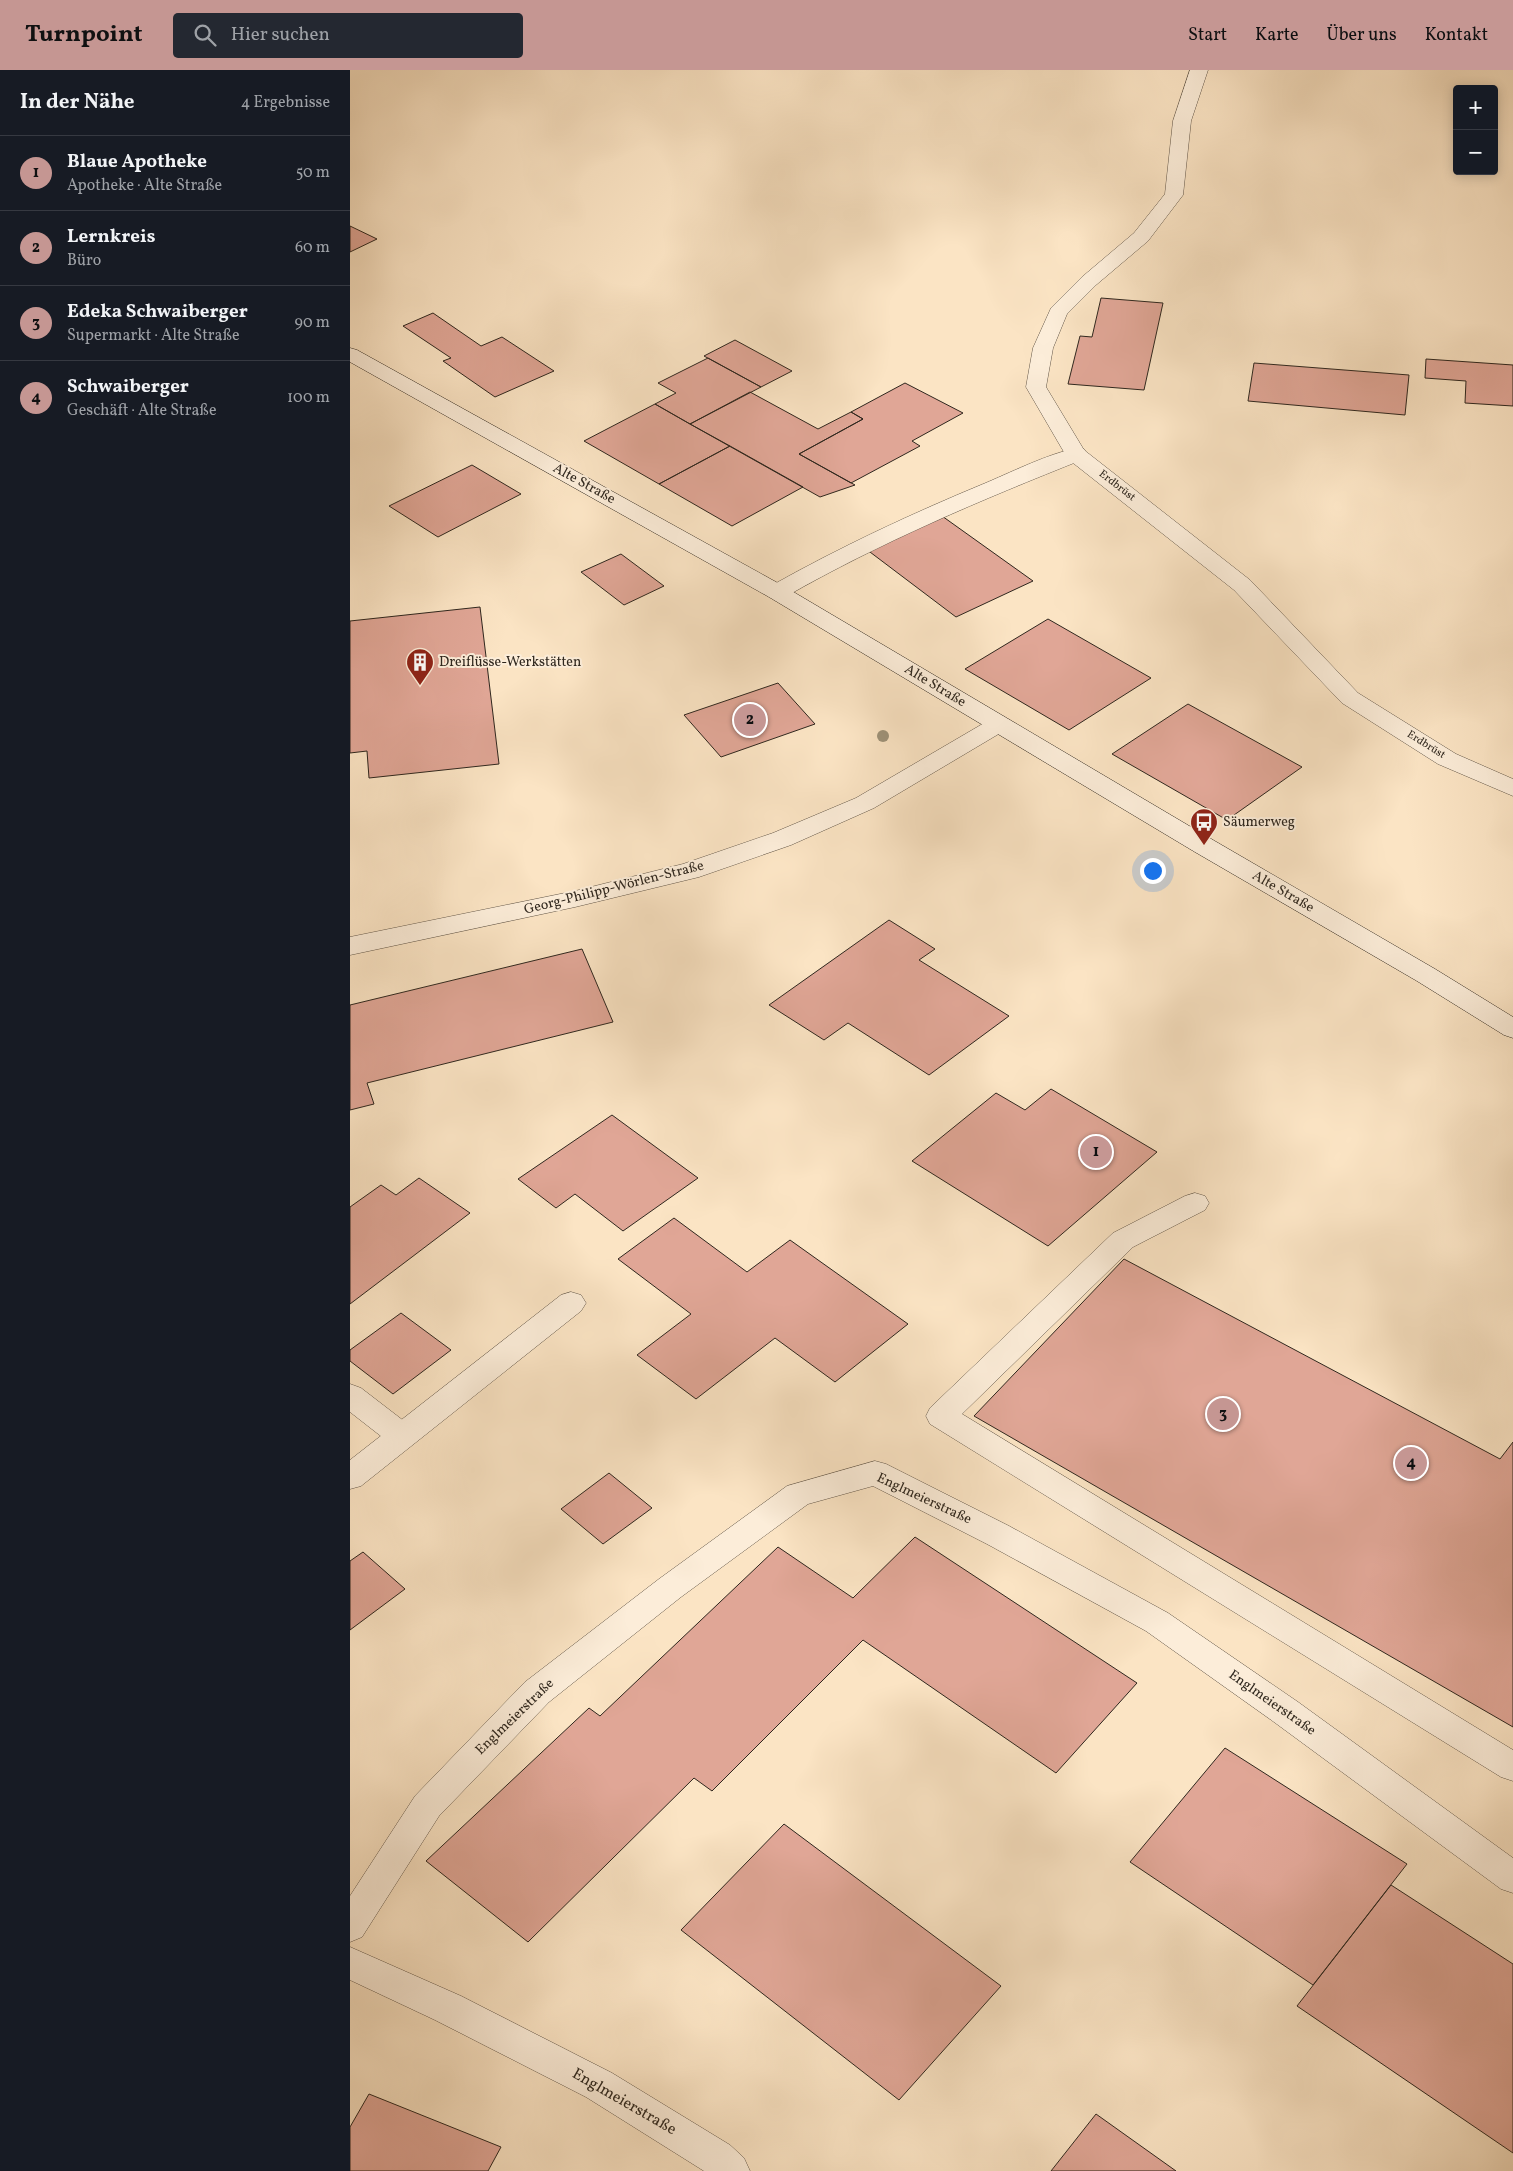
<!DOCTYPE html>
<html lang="de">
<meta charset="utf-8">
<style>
:root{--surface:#171b24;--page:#242831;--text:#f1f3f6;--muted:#9ea1a6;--line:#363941;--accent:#c59692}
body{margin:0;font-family:Vollkorn,serif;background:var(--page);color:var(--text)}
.controls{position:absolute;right:15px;top:15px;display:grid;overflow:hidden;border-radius:5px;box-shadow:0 2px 12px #0003}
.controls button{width:45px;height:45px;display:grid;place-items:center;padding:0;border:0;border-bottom:1px solid var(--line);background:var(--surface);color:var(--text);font:25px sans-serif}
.you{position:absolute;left:802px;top:800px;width:18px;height:18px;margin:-12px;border:4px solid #fff;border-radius:50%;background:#1a73e8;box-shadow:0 0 0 8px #1a73e833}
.badge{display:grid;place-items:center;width:32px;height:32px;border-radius:50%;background:var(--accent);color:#111;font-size:16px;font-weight:700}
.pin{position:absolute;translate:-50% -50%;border:2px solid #fff;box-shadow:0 1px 5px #0006}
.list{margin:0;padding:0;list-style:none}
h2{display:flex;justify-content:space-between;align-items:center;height:65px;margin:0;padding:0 20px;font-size:21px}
h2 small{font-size:16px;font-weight:400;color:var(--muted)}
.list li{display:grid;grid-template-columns:32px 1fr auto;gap:15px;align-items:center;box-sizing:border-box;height:75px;padding:0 20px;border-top:1px solid var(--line)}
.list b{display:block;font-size:19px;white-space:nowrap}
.list p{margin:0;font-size:16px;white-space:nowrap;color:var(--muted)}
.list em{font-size:16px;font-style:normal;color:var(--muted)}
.icon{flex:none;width:28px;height:28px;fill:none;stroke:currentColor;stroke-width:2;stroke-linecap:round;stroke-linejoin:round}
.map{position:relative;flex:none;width:1163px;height:2101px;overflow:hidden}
header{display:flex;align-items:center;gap:30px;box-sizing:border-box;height:70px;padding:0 25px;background:var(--accent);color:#111}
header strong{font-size:24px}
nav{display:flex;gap:28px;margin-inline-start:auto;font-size:18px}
.search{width:350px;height:45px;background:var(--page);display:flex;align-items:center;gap:12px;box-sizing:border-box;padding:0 18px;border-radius:5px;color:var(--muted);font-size:19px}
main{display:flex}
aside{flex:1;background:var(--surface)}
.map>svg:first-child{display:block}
.building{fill:#e0a696;stroke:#2f271e}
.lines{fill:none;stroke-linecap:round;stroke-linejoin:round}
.lane-casing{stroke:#625648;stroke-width:1}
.street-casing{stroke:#625648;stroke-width:1}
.secondary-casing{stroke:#2f271e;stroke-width:1}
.lane{fill:#fcedd9;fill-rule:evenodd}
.street{fill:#fcedd9;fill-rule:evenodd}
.secondary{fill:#fcedd9;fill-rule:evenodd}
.tree{fill:#9e9279}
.labels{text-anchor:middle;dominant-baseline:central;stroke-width:4;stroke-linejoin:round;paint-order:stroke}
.far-street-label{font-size:11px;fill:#2f271e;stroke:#fcedd9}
.street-label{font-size:14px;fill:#2f271e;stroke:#fcedd9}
.poi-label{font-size:14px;fill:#2f271e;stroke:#fcedd9;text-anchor:start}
.near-street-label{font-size:16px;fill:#2f271e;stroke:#fcedd9}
</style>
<header>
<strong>Turnpoint</strong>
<div class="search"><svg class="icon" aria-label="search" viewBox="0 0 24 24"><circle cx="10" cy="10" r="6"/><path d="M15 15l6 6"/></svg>Hier suchen</div>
<nav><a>Start</a><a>Karte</a><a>Über uns</a><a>Kontakt</a></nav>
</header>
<main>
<aside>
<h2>In der Nähe<small>4 Ergebnisse</small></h2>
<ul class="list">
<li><span class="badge">1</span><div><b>Blaue Apotheke</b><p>Apotheke · Alte Straße</p></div><em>50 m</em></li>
<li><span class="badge">2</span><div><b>Lernkreis</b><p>Büro</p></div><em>60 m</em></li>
<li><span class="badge">3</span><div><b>Edeka Schwaiberger</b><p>Supermarkt · Alte Straße</p></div><em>90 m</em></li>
<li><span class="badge">4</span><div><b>Schwaiberger</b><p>Geschäft · Alte Straße</p></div><em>100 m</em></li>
</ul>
</aside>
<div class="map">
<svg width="1163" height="2101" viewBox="0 0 1163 2101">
<rect width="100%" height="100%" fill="#fbe4c4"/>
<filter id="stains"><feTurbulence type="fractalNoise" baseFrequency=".004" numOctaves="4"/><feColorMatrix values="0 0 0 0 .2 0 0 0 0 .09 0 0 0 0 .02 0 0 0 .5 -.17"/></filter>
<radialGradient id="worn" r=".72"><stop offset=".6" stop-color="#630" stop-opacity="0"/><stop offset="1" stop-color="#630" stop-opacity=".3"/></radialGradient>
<!-- building -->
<path class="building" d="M0 156 27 169 0 182Z
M751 228 813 233 794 320 718 314 730 266 742 267Z
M83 243 131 276 152 267 204 301 145 327 93 291 101 288 53 256Z
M385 270 442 301 411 317 354 286Z
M358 288 411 317 340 354 305 334 326 323 308 313Z
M1076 289 1163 295V336L1115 333 1116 311 1075 308Z
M904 293 1059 305 1055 345 898 331Z
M555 313 613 343 562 371 570 376 501 413 449 384 513 349 501 342Z
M400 322 468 359 501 342 513 349 449 384 505 415 470 427 340 354Z
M305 334 340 354 380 376 309 414 234 371Z
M380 376 453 417 382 456 309 414Z
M122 395 171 424 88 467 39 436Z
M592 446 683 511 606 547 516 479Z
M271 484 314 516 274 535 231 502Z
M130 537 149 694 19 708 17 681 0 683V551Z
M698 549 801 608 719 660 615 599Z
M428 613 465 654 371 687 334 645Z
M838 634 952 697 877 750 762 684Z
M539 850 585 879 569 890 659 946 579 1005 498 953 474 970 419 935Z
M232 879 263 952 17 1013 24 1034 0 1040V935Z
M701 1019 807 1082 698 1176 562 1091 646 1023 675 1040Z
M262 1045 348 1108 273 1161 225 1124 206 1138 168 1109Z
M69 1108 120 1143 0 1234V1137L31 1115 46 1125Z
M324 1148 397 1202 440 1170 558 1254 485 1312 425 1268 346 1329 287 1285 341 1244 268 1189Z
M774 1189 1150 1389 1163 1372V1657L624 1346Z
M51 1243 101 1280 43 1324 0 1291V1280Z
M259 1403 302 1438 253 1474 211 1439Z
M565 1467 787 1613 706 1703 513 1570 362 1721 344 1708 178 1872 76 1791 239 1638 250 1646 428 1477 503 1528Z
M13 1482 55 1519 0 1560V1491Z
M875 1678 1057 1794 963 1915 780 1792Z
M434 1754 651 1916 549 2030 331 1860Z
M1041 1815 1163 1894V2083L947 1936Z
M19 2024 151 2077 138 2101H0V2057Z
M746 2044 826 2101H701Z"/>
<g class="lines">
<!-- lane casing -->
<g class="lane-casing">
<path id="lane" d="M726 378 734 379 737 384 734 389C631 430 531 472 435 527L427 529 419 527 416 522 419 517C490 477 563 443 638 412 666 400 696 385 726 378Z
M845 1123 855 1126 859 1133 855 1140 783 1177 612 1344 1163 1680V1711L1151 1707 580 1354 576 1346 580 1338 763 1163 835 1126Z
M0 1314 11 1318 63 1358 67 1366 63 1374 52 1378 41 1374 0 1342Z
M525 1391 536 1394 659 1456 818 1543 948 1632 1163 1788V1823L1151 1819 924 1652 796 1561 637 1474 523 1416 458 1434 331 1527 199 1632 89 1746 12 1867 0 1872V1826L65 1726 175 1612 309 1509 437 1416Z"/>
</g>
<!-- street casing -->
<g class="street-casing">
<path id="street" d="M840 0H858L841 51 833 125 798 171 746 215 717 244 703 278 696 317 734 380 900 510 1008 623 1106 684 1163 709V726L1088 694 992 633 884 520 718 389 676 317 683 278 701 238 732 207 784 163 815 124 823 51Z
M649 647 657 649 661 654 657 659 524 738 441 775 349 807 225 837 0 885V867L225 821 333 794 423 763 506 728 641 649Z
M221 1222 231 1225 236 1233 231 1241 11 1416 0 1419V1390L211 1225Z
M0 1877 111 1926 262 2003 380 2075 394 2088 400 2101H354L236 2027 85 1950 0 1910Z"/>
</g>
<!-- secondary casing -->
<g class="secondary-casing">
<path id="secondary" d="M0 278 7 280 435 517 863 770 1085 899 1163 947V968L1154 965 1067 911 845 782 419 527 0 292Z"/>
</g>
<!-- lane -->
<use href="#lane" class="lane"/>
<!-- street -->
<use href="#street" class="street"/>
<!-- secondary -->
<use href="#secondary" class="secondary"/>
</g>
<!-- trees -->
<circle class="tree" cx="533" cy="666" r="6"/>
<!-- icons -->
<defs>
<g id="building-pin" transform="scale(1.4375)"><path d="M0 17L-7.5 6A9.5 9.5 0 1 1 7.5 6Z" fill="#8f2418" stroke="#fcedd9"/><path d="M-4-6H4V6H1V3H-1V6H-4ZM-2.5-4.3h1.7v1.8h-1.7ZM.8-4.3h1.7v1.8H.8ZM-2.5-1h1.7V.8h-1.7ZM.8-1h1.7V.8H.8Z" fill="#fff"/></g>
<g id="bus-pin" transform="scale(1.4375)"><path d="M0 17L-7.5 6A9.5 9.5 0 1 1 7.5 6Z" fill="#8f2418" stroke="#fcedd9"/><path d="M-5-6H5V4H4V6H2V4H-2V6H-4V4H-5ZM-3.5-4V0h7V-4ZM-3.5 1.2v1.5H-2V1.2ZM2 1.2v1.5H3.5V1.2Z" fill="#fff"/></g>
</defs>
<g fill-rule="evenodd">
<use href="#building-pin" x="70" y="592"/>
<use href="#bus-pin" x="854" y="752"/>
</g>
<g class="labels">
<!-- far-street labels -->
<g class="far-street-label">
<text transform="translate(767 416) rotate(38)">Erdbrüst</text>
<text transform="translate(1076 675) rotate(32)">Erdbrüst</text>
</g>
<!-- street labels -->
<g class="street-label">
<text transform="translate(234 414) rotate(29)">Alte Straße</text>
<text transform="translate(585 616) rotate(31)">Alte Straße</text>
<text transform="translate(264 818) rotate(-14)">Georg-Philipp-Wörlen-Straße</text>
<text transform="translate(933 822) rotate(30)">Alte Straße</text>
<text transform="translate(574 1429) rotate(25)">Englmeierstraße</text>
<text transform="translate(922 1633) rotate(35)">Englmeierstraße</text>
<text transform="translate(165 1647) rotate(-44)">Englmeierstraße</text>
</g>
<!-- poi labels -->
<g class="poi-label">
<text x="89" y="592">Dreiflüsse-Werkstätten</text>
<text x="873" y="752">Säumerweg</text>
</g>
<!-- near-street labels -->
<g class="near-street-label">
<text transform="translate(274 2032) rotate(30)">Englmeierstraße</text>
</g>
</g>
<rect width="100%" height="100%" filter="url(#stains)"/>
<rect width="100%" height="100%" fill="url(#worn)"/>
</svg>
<div class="controls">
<button>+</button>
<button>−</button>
</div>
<div class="you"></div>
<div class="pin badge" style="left:746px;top:1082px">1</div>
<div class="pin badge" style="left:400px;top:650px">2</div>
<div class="pin badge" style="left:873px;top:1344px">3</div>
<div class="pin badge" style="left:1061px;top:1393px">4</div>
</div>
</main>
